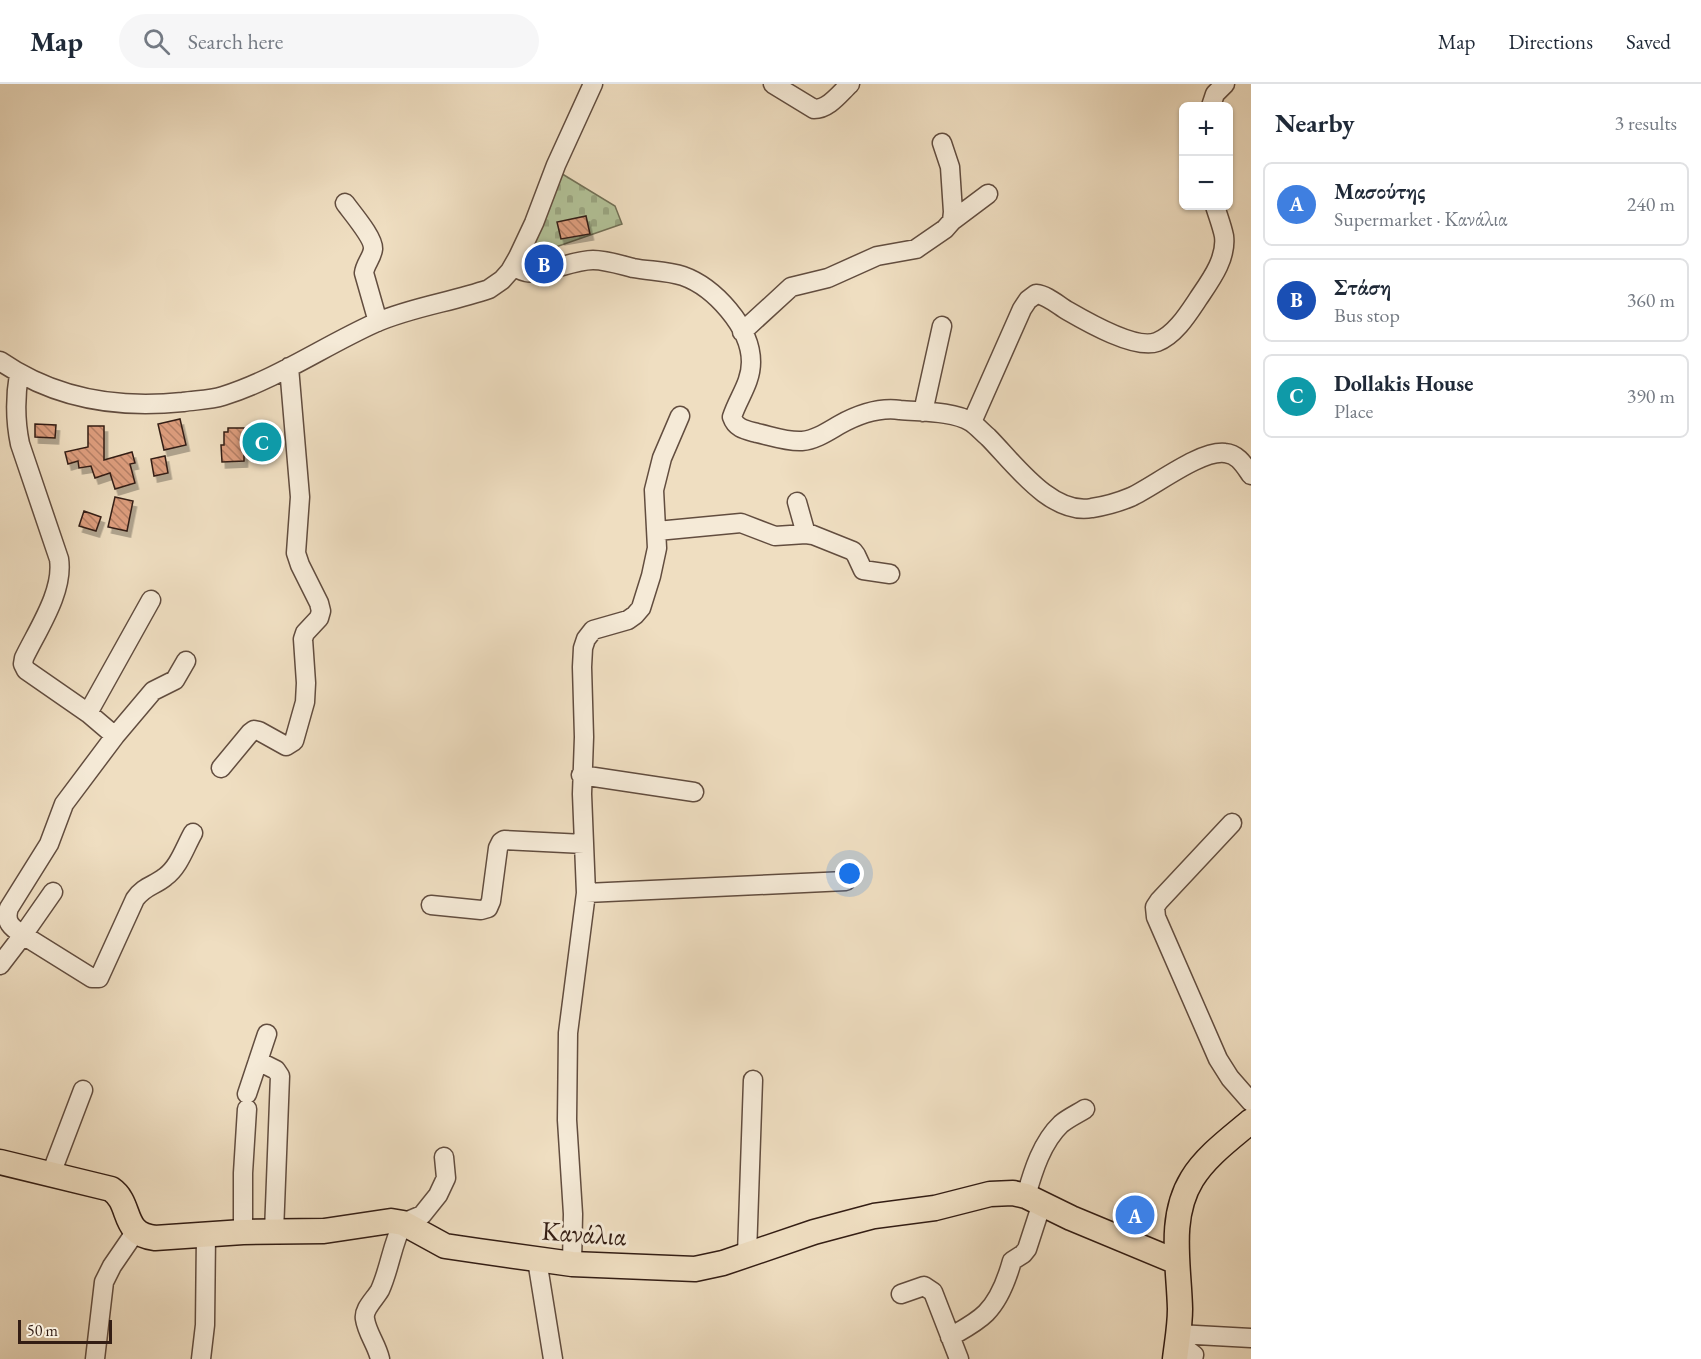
<!DOCTYPE html>
<meta charset="utf-8">
<style>
:root{--surface:#fff;--page:#f6f6f7;--text:#1f2937;--muted:#747a83;--line:#e0e1e3;--accent:#d93025}
body{margin:0;font-family:"EB Garamond",serif;background:var(--page);color:var(--text)}
.controls{position:absolute;right:18px;top:18px;display:grid;overflow:hidden;border-radius:9px;box-shadow:0 2px 4px #0004}
.controls button{width:54px;height:54px;display:grid;place-items:center;padding:0;border:0;border-bottom:2px solid var(--line);background:var(--surface);color:var(--text);font:30px sans-serif}
.scale{position:absolute;left:18px;bottom:15px;width:94px;box-sizing:border-box;padding-left:6px;border:3px solid #331d14;border-top:0;font-size:16px;line-height:21px;white-space:nowrap;color:#331d14;-webkit-text-stroke:4px #f5ead7;paint-order:stroke}
.you{position:absolute;left:850px;top:790px;width:21px;height:21px;margin:-15px;border:4px solid #fff;border-radius:50%;background:#1a73e8;box-shadow:0 0 0 9px #1a73e833}
.badge{display:grid;place-items:center;width:39px;height:39px;border-radius:50%;background:var(--accent);color:#fff;font-size:20px;font-weight:700}
.pin{position:absolute;translate:-50% -50%;border:3px solid #fff;box-shadow:0 2px 6px #0006}
.list{margin:0;padding:0;list-style:none}
h2{display:flex;justify-content:space-between;align-items:center;height:78px;margin:0;padding:0 24px;font-size:26px}
h2 small{font-size:20px;font-weight:400;color:var(--muted)}
.list li{display:grid;grid-template-columns:39px 1fr auto;gap:18px;align-items:center;box-sizing:border-box;height:84px;margin:0 12px 12px;padding:0 12px;border:2px solid var(--line);border-radius:9px}
.list b{display:block;font-size:22px;white-space:nowrap}
.list p{margin:0;font-size:20px;white-space:nowrap;color:var(--muted)}
.list em{font-size:20px;font-style:normal;color:var(--muted)}
.icon{flex:none;width:33px;height:33px;fill:none;stroke:currentColor;stroke-width:2;stroke-linecap:round;stroke-linejoin:round}
.map{position:relative;flex:none;width:1251px;height:1275px;overflow:hidden}
header{display:flex;align-items:center;gap:36px;box-sizing:border-box;height:84px;padding:0 30px;background:var(--surface);border-bottom:2px solid var(--line)}
header strong{font-size:28px}
nav{display:flex;gap:33px;margin-inline-start:auto;font-size:21px}
.search{width:420px;height:54px;background:var(--page);display:flex;align-items:center;gap:15px;box-sizing:border-box;padding:0 21px;border-radius:33px;color:var(--muted);font-size:22px}
main{display:flex}
aside{flex:1;background:var(--surface)}
.map>svg:first-child{display:block}
.cemetery{fill:url(#cemetery-stones);stroke:#727056;stroke-width:1.5}
.building{fill:url(#building-back-hatch);stroke:#331d14;stroke-width:1.5;filter:url(#shadow)}
.lines{fill:none;stroke-linecap:round;stroke-linejoin:round}
.minor-casing{stroke:#624d3f;stroke-width:21}
.major-casing{stroke:#331d14;stroke-width:27}
.minor{stroke:#f5ead7;stroke-width:18}
.major{stroke:#efdec1;stroke-width:24}
.labels{text-anchor:middle;dominant-baseline:central;stroke-width:6;stroke-linejoin:round;paint-order:stroke}
.street-label{font-size:27px;fill:#331d14;stroke:#f5ead7}
</style>
<header>
<strong>Map</strong>
<div class="search"><svg class="icon" aria-label="search" viewBox="0 0 24 24"><circle cx="10" cy="10" r="6"/><path d="M15 15l6 6"/></svg>Search here</div>
<nav><a>Map</a><a>Directions</a><a>Saved</a></nav>
</header>
<main>
<div class="map">
<svg width="1251" height="1275" viewBox="0 0 1251 1275">
<defs>
<pattern id="cemetery-stones" width="16" height="16" patternUnits="userSpaceOnUse" patternTransform="scale(1.5)"><rect width="16" height="16" fill="#b2c298"/><path d="M2 7V4a2 2 0 0 1 4 0v3zM10 15v-3a2 2 0 0 1 4 0v3z" fill="#9aa682"/></pattern>
<pattern id="building-back-hatch" width="6" height="6" patternUnits="userSpaceOnUse" patternTransform="scale(1.5)"><rect width="6" height="6" fill="#dd9d7d"/><path d="M-1 5l2 2M0 0l6 6M5-1l2 2" fill="none" stroke="#b47f65"/></pattern>
<filter id="shadow"><feDropShadow dx="3.5" dy="6" stdDeviation="0" flood-color="#0004"/></filter>
</defs>
<rect width="100%" height="100%" fill="#efdec1"/>
<filter id="stains"><feTurbulence type="fractalNoise" baseFrequency=".00333" numOctaves="4"/><feColorMatrix values="0 0 0 0 .2 0 0 0 0 .09 0 0 0 0 .02 0 0 0 .5 -.17"/></filter>
<radialGradient id="worn" r=".72"><stop offset=".6" stop-color="#630" stop-opacity="0"/><stop offset="1" stop-color="#630" stop-opacity=".3"/></radialGradient>
<!-- cemetery -->
<path class="cemetery" d="M559 88 615 122 622 140 524 174Z"/>
<!-- building -->
<path class="building" d="M586 132 590 150 561 155 557 138Z
M180 335 186 361 164 366 158 340Z
M35 340 56 341 55 354 35 353Z
M88 342H104V376L132 368 135 379 130 380 135 399 115 405 110 389 95 394 91 382 79 384 78 377 68 380 65 368 88 363Z
M228 344H244V351L266 350V365H244V377L222 378 221 361H224V348H228Z
M165 372 168 389 154 392 151 375Z
M115 413 133 417 127 447 108 443Z
M84 427 101 433 96 447 79 442Z"/>
<g class="lines">
<!-- minor casing -->
<g class="minor-casing">
<path id="minor" d="M773 0 814 25C829 25 840 9 850 0
M1211 22 1215 10 1225 0
M942 59 950 83 953 128 952 137
M345 119C352 129 374 154 373 165 372 174 365 180 364 189L378 238
M513 183C517 184 521 187 526 188 544 191 572 176 593 176 606 176 621 181 633 184 649 187 668 187 683 192 714 203 751 243 751 278 751 299 738 314 732 333 736 345 746 346 757 349 771 352 787 358 802 357 815 356 827 348 839 341 857 331 879 323 900 326 920 328 953 327 971 338 977 342 982 348 988 353 1013 378 1051 432 1092 424 1105 422 1119 418 1131 413 1155 402 1200 366 1225 369 1238 370 1244 381 1251 391
M742 248 791 203 828 194 877 172 916 165 945 145 952 137 988 110
M0 277C55 315 118 325 183 318 196 316 210 316 223 312 277 295 324 262 375 239 411 223 452 218 489 205L502 196 510 187 518 173 534 139 556 81 593 0
M923 328 942 242
M972 338 1022 225 1028 216 1036 210C1047 211 1058 221 1068 227 1087 238 1136 266 1157 258 1175 251 1188 230 1198 215 1210 197 1227 175 1224 152 1222 142 1218 132 1215 122
M797 418 806 450
M657 447 741 439 775 452 806 450 813 451 853 467 856 471 863 486 890 490
M88 629 151 516
M115 652 153 607 175 596 186 577
M221 684 250 649 254 646 259 647 286 662 294 657 305 618 306 599 303 555 305 549 319 534 321 527 319 519 300 481 296 469 300 413 289 283
M581 691 694 708
M1232 739 1159 817 1155 823 1156 833 1218 975 1230 994 1251 1018
M53 808 23 851 92 894H99L135 815C144 802 154 802 165 793 179 783 185 763 193 749
M586 809 846 797
M431 821 481 826 488 824 491 817 498 764 501 758 504 756 584 760
M0 881 23 851C12 844 4 838 9 824L49 760 64 720 115 652 88 629 26 586 23 580 24 574C38 545 64 507 59 475L20 360C15 336 15 314 19 290
M258 977 276 986 280 992 274 1148
M247 1010 267 950
M51 1090 83 1006
M1026 1112C1033 1087 1042 1058 1061 1040 1068 1034 1077 1030 1085 1025
M243 1148V1089L247 1025
M747 1170 753 996
M537 1176 553 1275
M572 1180 573 1130 567 1036 568 949 586 809 582 710 584 653 582 583 583 564 586 555 593 546 628 536 635 531 641 524 651 492 657 464 654 406 662 374 680 332
M901 1210 924 1202 933 1208 959 1275
M1178 1250 1251 1254
M950 1253C962 1246 976 1239 986 1229 1000 1215 1007 1195 1012 1177L1023 1170 1027 1165 1042 1119
M1177 1258 1194 1271 1193 1275
M95 1275 104 1198 112 1182 136 1147
M201 1275 205 1241 206 1151
M380 1275C377 1261 367 1249 365 1235 363 1225 375 1215 380 1206 390 1184 392 1160 403 1139L422 1131 438 1111 446 1094 444 1073"/>
</g>
<!-- major casing -->
<g class="major-casing">
<path id="major" d="M0 1078 111 1105C133 1120 120 1150 155 1154L243 1148 324 1147 391 1137 403 1139 445 1162 479 1167 572 1180 695 1185 723 1179 814 1148 874 1132 935 1124 990 1110 1013 1109 1026 1112 1071 1134 1177 1178
M1175 1275C1177 1258 1180 1242 1180 1225 1179 1181 1168 1134 1192 1095 1206 1072 1231 1054 1251 1037"/>
</g>
<!-- minor -->
<use href="#minor" class="minor"/>
<!-- major -->
<use href="#major" class="major"/>
</g>
<g class="labels">
<!-- street labels -->
<g class="street-label">
<text transform="translate(584 1149) rotate(4)">Κανάλια</text>
</g>
</g>
<rect width="100%" height="100%" filter="url(#stains)"/>
<rect width="100%" height="100%" fill="url(#worn)"/>
</svg>
<div class="controls">
<button>+</button>
<button>−</button>
</div>
<div class="scale">50 m</div>
<div class="you"></div>
<div class="pin badge" style="left:1135px;top:1131px;background:#3f7fe0">A</div>
<div class="pin badge" style="left:544px;top:180px;background:#1a4fb4">B</div>
<div class="pin badge" style="left:262px;top:358px;background:#0f9aa8">C</div>
</div>
<aside>
<h2>Nearby<small>3 results</small></h2>
<ul class="list">
<li><span class="badge" style="background:#3f7fe0">A</span><div><b>Μασούτης</b><p>Supermarket · Κανάλια</p></div><em>240 m</em></li>
<li><span class="badge" style="background:#1a4fb4">B</span><div><b>Στάση</b><p>Bus stop</p></div><em>360 m</em></li>
<li><span class="badge" style="background:#0f9aa8">C</span><div><b>Dollakis House</b><p>Place</p></div><em>390 m</em></li>
</ul>
</aside>
</main>
